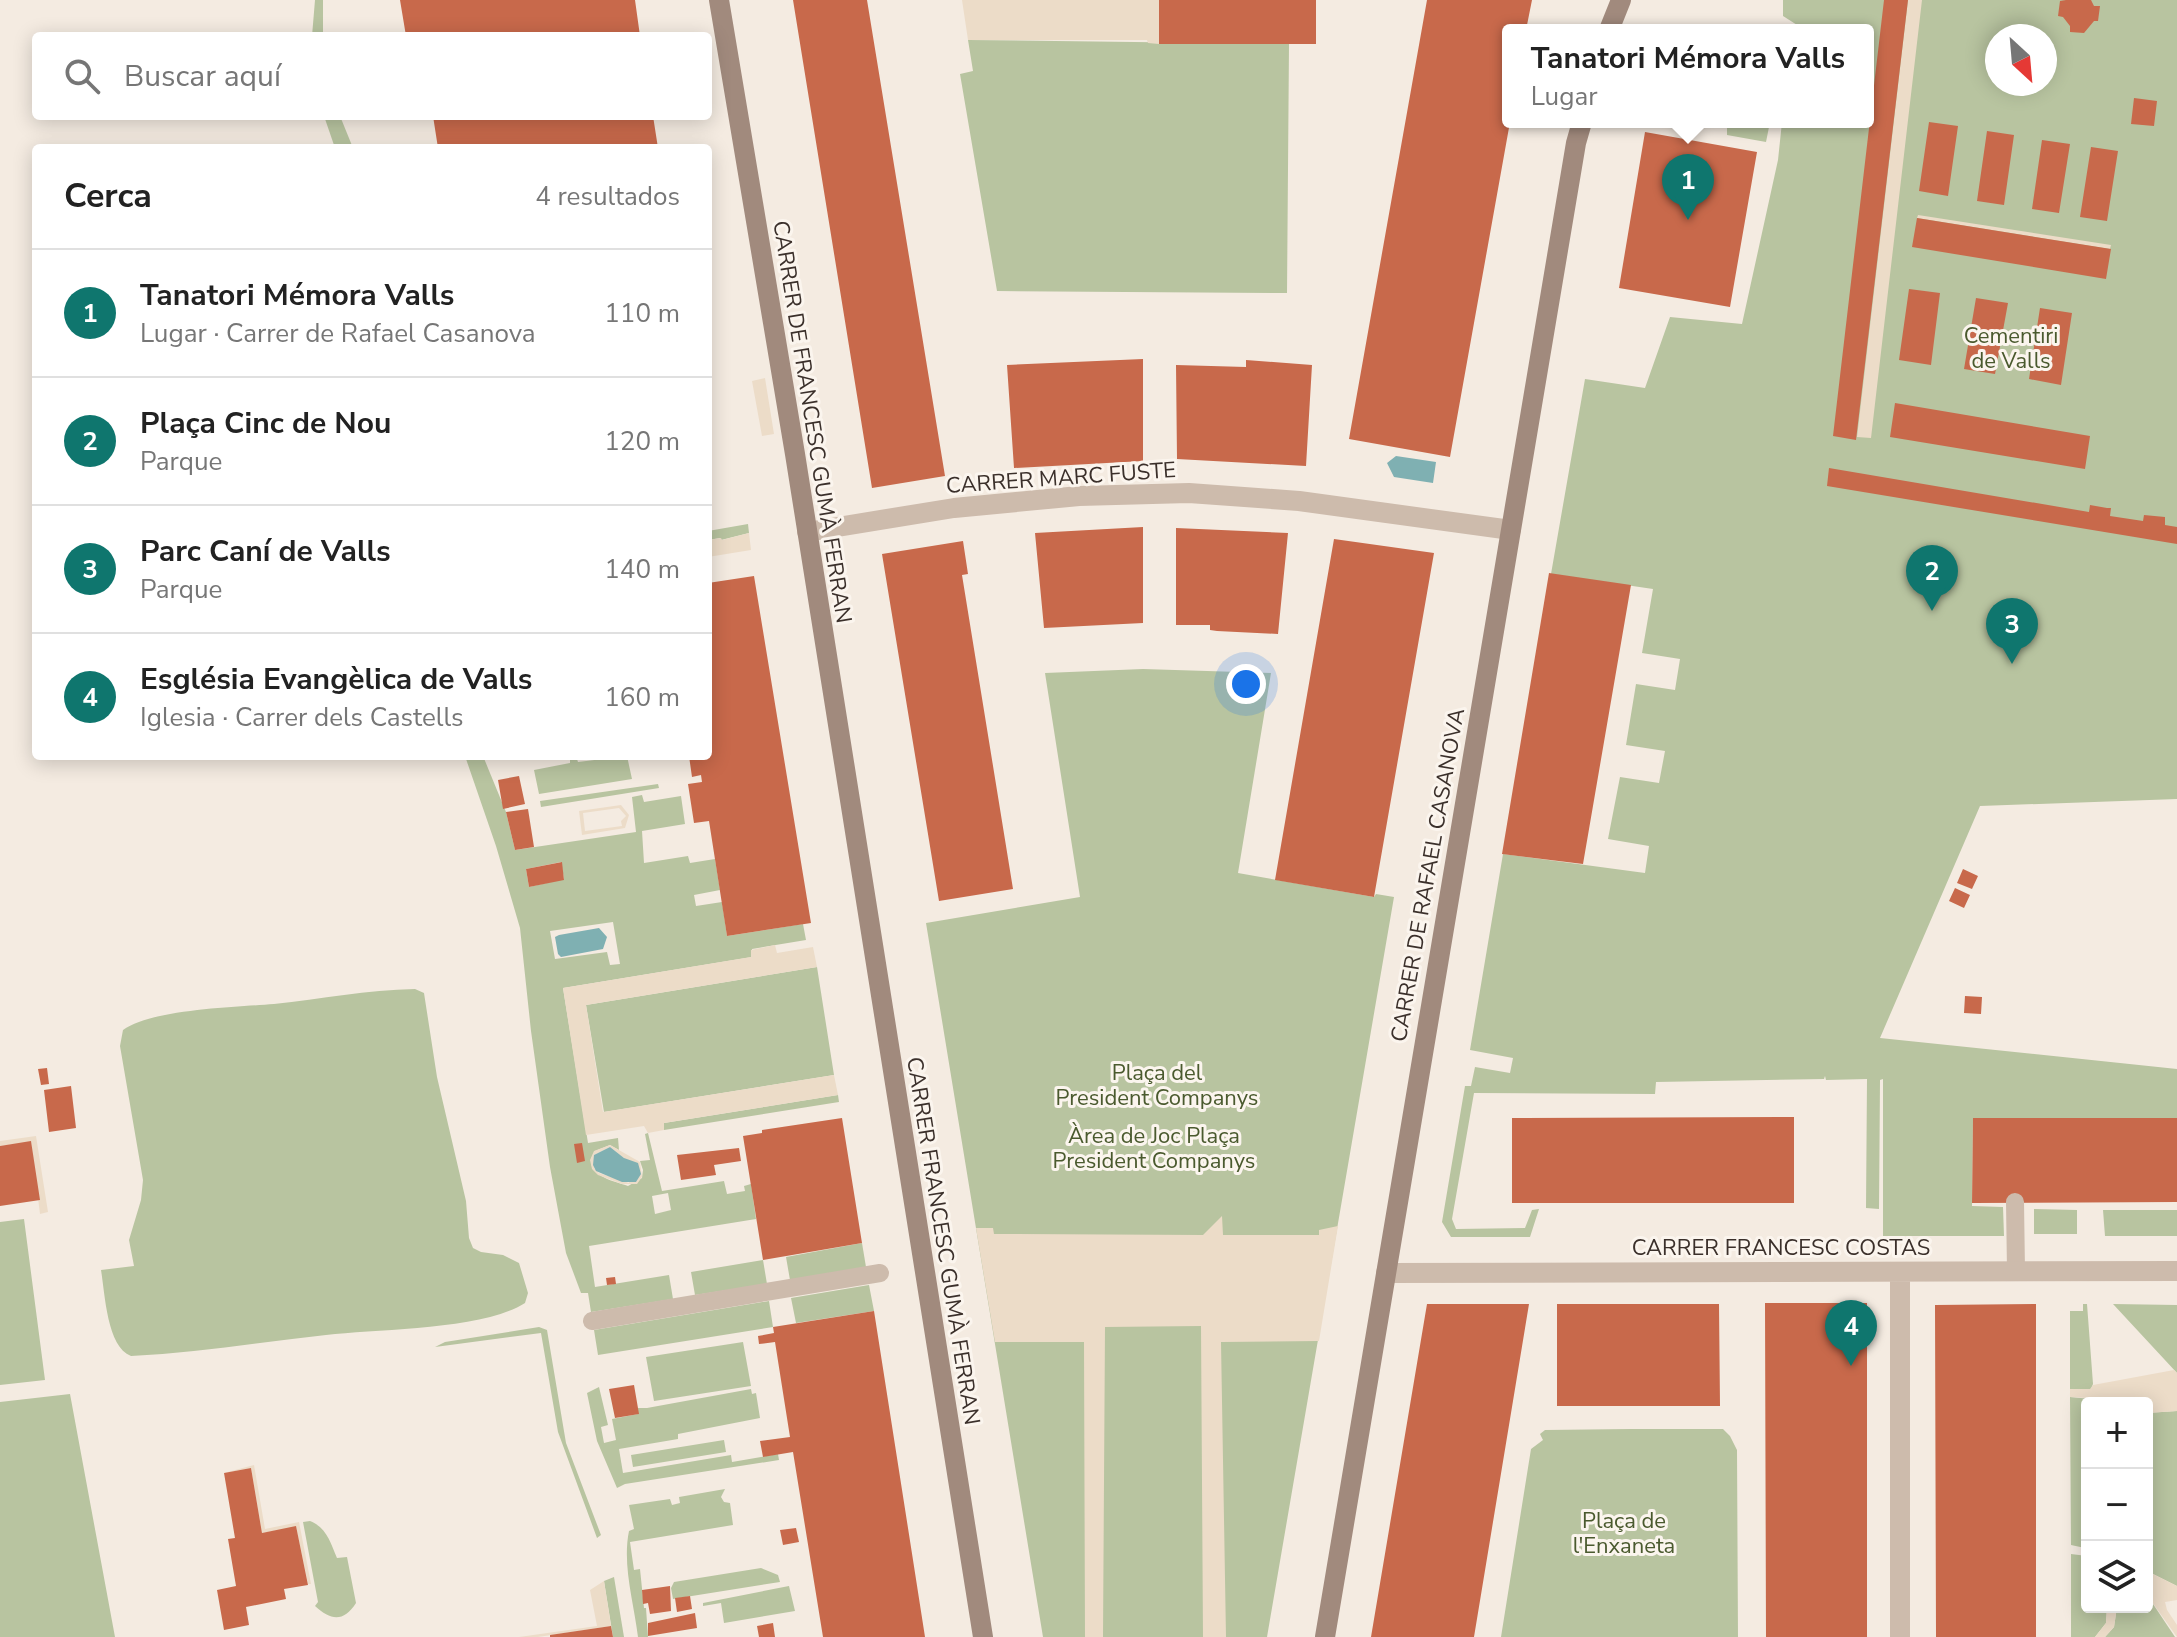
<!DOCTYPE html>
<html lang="es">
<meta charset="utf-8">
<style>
:root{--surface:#fff;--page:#f6f6f6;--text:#222;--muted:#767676;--line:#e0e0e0;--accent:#0f766e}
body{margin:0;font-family:"Nunito Sans",sans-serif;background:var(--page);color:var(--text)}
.controls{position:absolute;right:24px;bottom:24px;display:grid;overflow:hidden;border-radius:8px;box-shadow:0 4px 20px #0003}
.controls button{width:72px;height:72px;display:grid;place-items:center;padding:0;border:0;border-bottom:2px solid var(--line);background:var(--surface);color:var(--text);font:40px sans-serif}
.compass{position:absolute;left:1985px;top:24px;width:72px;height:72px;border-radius:50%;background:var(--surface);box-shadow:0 4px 20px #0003;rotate:154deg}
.you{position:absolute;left:1246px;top:684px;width:28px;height:28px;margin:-20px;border:6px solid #fff;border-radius:50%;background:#1a73e8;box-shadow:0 0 0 12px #1a73e833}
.badge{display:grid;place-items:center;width:52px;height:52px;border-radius:50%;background:var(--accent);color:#fff;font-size:26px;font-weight:700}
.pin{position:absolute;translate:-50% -66px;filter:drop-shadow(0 2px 4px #0008)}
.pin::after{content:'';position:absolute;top:42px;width:28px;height:24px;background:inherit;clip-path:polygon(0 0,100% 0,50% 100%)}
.popup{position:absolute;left:1502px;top:24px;width:372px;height:104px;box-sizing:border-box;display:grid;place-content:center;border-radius:8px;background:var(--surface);filter:drop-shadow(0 2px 6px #0005);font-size:26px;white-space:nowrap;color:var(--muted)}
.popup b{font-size:30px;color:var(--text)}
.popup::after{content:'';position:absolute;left:50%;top:100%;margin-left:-16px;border:16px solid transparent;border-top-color:var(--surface)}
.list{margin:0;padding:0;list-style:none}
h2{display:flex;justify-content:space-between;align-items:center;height:104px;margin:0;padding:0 32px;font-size:34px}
h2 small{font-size:26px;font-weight:400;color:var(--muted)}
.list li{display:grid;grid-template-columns:52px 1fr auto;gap:24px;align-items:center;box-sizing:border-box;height:128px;padding:0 32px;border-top:2px solid var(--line)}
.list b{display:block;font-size:30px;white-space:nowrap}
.list p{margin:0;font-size:26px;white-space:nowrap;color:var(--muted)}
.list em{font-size:26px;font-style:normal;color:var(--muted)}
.icon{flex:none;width:44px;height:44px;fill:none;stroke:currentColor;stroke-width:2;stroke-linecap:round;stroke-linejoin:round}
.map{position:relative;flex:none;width:2177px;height:1637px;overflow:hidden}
.search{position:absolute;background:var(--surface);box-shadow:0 4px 20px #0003;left:32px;top:32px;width:680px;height:88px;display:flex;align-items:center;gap:20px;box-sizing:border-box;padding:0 28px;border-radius:8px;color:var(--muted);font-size:30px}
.panel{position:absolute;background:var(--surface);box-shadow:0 4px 20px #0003;left:32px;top:144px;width:680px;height:616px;border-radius:8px}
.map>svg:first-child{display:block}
.green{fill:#b8c4a0;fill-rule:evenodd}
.plaza{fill:#ecdcc8;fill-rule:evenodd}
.water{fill:#7fb0b2}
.building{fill:#c8694b}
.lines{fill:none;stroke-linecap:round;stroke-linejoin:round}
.lane{stroke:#cdbbac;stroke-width:18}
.street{stroke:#cdbbac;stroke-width:20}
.secondary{stroke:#a18a7d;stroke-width:20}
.labels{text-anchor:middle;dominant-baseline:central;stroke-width:6;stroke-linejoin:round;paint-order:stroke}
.park-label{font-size:22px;fill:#4a5a2e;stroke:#fbf5ee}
.street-label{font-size:22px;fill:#3b302b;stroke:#fbf5ee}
</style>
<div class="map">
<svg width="2177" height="1637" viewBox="0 0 2177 1637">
<rect width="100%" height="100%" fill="#f4ebe1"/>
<!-- green -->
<path class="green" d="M315 0H323V36H312Z
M1783 0H2177V799L1980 806 1880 1038 2177 1069V1118H1973L1972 1206 2003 1207 2004 1236H1883V1079L1880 1080 1879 1209 1866 1208 1867 1079 1826 1080 1825 1076 1824 1079 1656 1082 1655 1094 1474 1093 1452 1219 1456 1229 1525 1228 1532 1210 1539 1209 1530 1237H1451L1442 1222 1465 1086H1471L1475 1067 1510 1073 1513 1058 1470 1050 1503 854 1645 873 1649 846 1608 839 1620 777 1659 783 1665 751 1626 745 1636 684 1675 690 1680 659 1642 653 1653 589 1551 574 1585 379 1645 388 1670 317 1742 324 1778 160 1782 122H1868V30H1805L1783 16ZM1997 36H2045V84H1997Z
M968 40 1289 44 1287 293 997 291 960 74 973 71Z
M324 116H340L353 148H335Z
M1739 122H1770L1766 142 1727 135V127Z
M748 524 749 533 721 540 720 538 708 540V531Z
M1143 669 1271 673 1238 873 1374 897 1376 894 1394 897 1267 1637H1043L926 923 1080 897 1045 673Z
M465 756H483L506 812 515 850 636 832 632 797 642 795 644 802 681 796 685 824 642 831 644 863 688 856 690 863 715 859 720 890 694 895 696 906 722 902 727 936 803 924 806 940 752 949V957L563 988 588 1143 618 1138 619 1150 610 1145 595 1151C580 1173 611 1181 628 1186L642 1178 643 1170 640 1161 650 1160 645 1134 648 1133 662 1191 724 1181 727 1194 745 1191 744 1186 751 1184 756 1219 589 1246 595 1287 669 1275 673 1299 591 1312 588 1293H581L566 1253 550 1167 531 1031 520 928 496 846ZM561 862 564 879 529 887 526 869ZM613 922 620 964 610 965 607 952 555 959 550 931ZM668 1193 671 1210 655 1214 652 1196Z
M570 756H576L578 762 627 756 632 779 539 794 534 770 570 763Z
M658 784 659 788 541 807 540 801Z
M817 967 834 1075 604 1112 586 1005Z
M415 989 424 993 437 1077 466 1201 469 1238 473 1248 481 1252 503 1255 519 1263 528 1293 525 1303C483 1330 378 1329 326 1335 261 1342 197 1353 131 1356 107 1347 105 1294 101 1270L134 1266 129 1240 141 1200 143 1180 120 1046 123 1030C152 1009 237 1007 274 1004 321 999 367 990 415 989Z
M838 1095 839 1102 664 1130V1123Z
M2034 1209 2077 1210V1234H2034Z
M2103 1210H2177V1236H2105Z
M24 1219 45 1380 0 1385V1222Z
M862 1243 866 1267 790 1280 786 1257Z
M763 1260 767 1284 695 1295 691 1272Z
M869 1285 874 1311 796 1323 791 1298Z
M769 1301 773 1327 598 1355 594 1330Z
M2083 1304H2087L2093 1384 2091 1389H2070V1311H2083Z
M2113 1304 2177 1305V1373Z
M539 1327 547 1330 566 1443 601 1535 597 1538 558 1432 541 1333 435 1347 445 1342Z
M743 1342 751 1386 654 1401 646 1357Z
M599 1387 608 1425 601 1427 604 1443 616 1440 612 1419 638 1414V1408H647L751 1389 752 1394 756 1393 760 1418 678 1434V1439L619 1449 623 1473 731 1455 732 1462 778 1454 779 1460 625 1484 617 1488 597 1441 587 1393Z
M70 1394 115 1637H0V1402Z
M2070 1397 2091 1399V1403H2087L2085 1548 2071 1545Z
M2177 1411V1586L2147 1571V1413Z
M1630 1429H1723L1730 1436 1737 1450 1738 1637H1501L1531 1449 1543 1440 1540 1434 1545 1430Z
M724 1440 726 1452 633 1467 631 1455Z
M725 1489 721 1497 724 1502 730 1503 733 1525 630 1542 634 1570 640 1569 644 1608H646L648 1637H638C634 1603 622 1565 629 1531L634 1529 629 1505 670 1499 672 1505 680 1503 679 1497Z
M310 1521C327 1528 330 1542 337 1558L347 1557 356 1603C344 1622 331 1621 315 1606L318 1602 303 1522Z
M2071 1554 2087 1556V1607H2107L2106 1623 2095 1637H2071Z
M761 1568 778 1575 780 1582 673 1599 671 1588 674 1582Z
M614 1577 624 1637H613L604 1581Z
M789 1586 795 1611 724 1623 721 1603 703 1606V1603Z
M2147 1595 2175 1637H2105L2114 1627 2117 1607H2147Z"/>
<!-- plaza -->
<path class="plaza" d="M962 0H1159V44L1148 43 1147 40H968Z
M1908 0H1922L1871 438 1857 437Z
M1918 215 2111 245 2110 249 1917 218Z
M765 378 774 434 762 436 752 381Z
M749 533 751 550 708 557V540L721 538 722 540Z
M621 805 629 815 625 828 582 835 579 811ZM619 808 626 816 621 821 622 826 585 831 583 813Z
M775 945 777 953 813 947 817 967 586 1005 603 1112 834 1075 838 1095 664 1123V1130L648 1133 644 1126 586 1135 563 988 751 957V950Z
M36 1136 48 1212 40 1214 31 1142 0 1146V1141Z
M610 1145 640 1162 642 1177 637 1184H622L598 1175 592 1169 590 1160 594 1151ZM610 1147 624 1158 629 1183 599 1173 594 1168V1155Z
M1222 1216 1223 1235H1319V1230L1338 1226 1319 1341 1221 1342 1226 1637H1203L1201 1326 1105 1327 1103 1637H1085L1084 1342H995L976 1228H993L994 1234 1203 1235Z
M2174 1370 2177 1373V1411L2147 1413V1403H2091L2090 1398 2070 1397V1389H2090L2093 1385Z
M254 1465 265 1529 299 1522 311 1584H308L296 1527 262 1533 251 1468 224 1473Z
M2147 1571 2177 1586V1600L2165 1602 2167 1610 2177 1625V1637L2147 1595Z
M604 1581 611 1626 538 1637H519L597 1626 590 1590Z
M2107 1607H2117L2114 1627 2105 1637H2095L2106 1623Z"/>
<!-- water -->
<path class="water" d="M1396 456 1436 462 1433 483 1394 477 1387 463Z
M599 928 607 937 603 949 561 957 558 954 555 937 559 935Z
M610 1147 624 1158 638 1163 641 1174 636 1182H622L596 1171 593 1165 594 1155Z"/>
<!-- building -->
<path class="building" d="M400 0H635L640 36H406Z
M793 0H867L945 476 872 488Z
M1159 0H1316V44H1159Z
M1427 0H1532L1526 30H1508V122H1510L1450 457 1349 439Z
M1884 0H1908L1856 440 1833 436Z
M2066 0H2091L2094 6H2100L2098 21H2094L2084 33 2070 32V26L2063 17 2058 16 2060 1Z
M2134 98 2157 101 2154 126 2131 124Z
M433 116H653L658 148H438Z
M1929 122 1958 126 1948 196 1919 191Z
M1987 131 2014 135 2004 205 1977 201Z
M1645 132 1757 152 1730 307 1619 288Z
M2042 140 2070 144 2059 213 2032 209Z
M2091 147 2118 151 2107 221 2080 217Z
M1917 218 2111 249 2106 279 1912 247Z
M1909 289 1940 293 1931 365 1899 360Z
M1976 298 2008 303 1995 374 1964 369Z
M2040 308 2072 313 2061 385 2029 379Z
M1143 359V461L1014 468 1007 365Z
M1246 360 1312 365 1306 466 1177 459 1176 365 1246 367Z
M1895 403 2090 436 2085 469 1890 437Z
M1829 468 2089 512 2090 505 2107 508H2111L2110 516 2143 521 2144 515 2165 517V525L2177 527V544L1827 486Z
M1143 527V623L1044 628 1035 533Z
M1176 528 1288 533 1278 634 1217 631 1210 630V625H1176Z
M1334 539 1434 553 1374 897 1275 880Z
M963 541 968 574 962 575 1013 889 939 901 882 554Z
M1549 573 1631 585 1583 864 1502 854Z
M754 576 811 923 727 936 709 821 694 823 688 784 702 782 701 775 692 777 689 756H708V583Z
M519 776 525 804 503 809 498 780Z
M528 809 534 847 515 850 506 812Z
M562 862 564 880 529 887 526 869Z
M1963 869 1978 876 1972 889 1957 883Z
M1955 888 1970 895 1964 908 1949 901Z
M1965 996 1982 997 1981 1014 1964 1013Z
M47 1068 49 1084 41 1085 38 1069Z
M71 1086 76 1128 49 1132 44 1090Z
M1794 1117V1203H1512V1118Z
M842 1118 862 1243 763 1260 743 1136 762 1133V1130Z
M1973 1118H2177V1202L1972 1203Z
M31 1141 40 1200 0 1206V1146Z
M582 1143 585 1161 577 1163 574 1144Z
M739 1148 741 1161 714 1165 716 1175 681 1180 677 1155Z
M615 1277 616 1284 607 1285 606 1278Z
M1765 1303H1867V1637H1766Z
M1427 1304H1529L1474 1637H1371Z
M1557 1304H1719L1720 1406H1557Z
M2036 1304V1637H1936L1935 1305Z
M874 1311 913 1560 925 1637H823L793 1452 763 1457 760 1441 790 1437 775 1342 759 1344 758 1336 774 1333 773 1327Z
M634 1385 639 1414 615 1418 609 1389Z
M251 1468 262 1533 296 1526 308 1585 284 1589 286 1599 246 1607 249 1625 224 1630 217 1590 236 1586 228 1539 235 1538 224 1473Z
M796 1528 799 1542 783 1545 780 1530Z
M670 1586 671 1611 650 1614 648 1603 643 1604 642 1590Z
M690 1596 692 1609 677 1612 675 1598Z
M695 1613 697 1628 648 1636V1623Z
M773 1623 775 1637H759L757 1626Z
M611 1626 613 1637H550V1635Z"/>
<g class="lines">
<!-- lane -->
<path class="lane" d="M2015 1202 2016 1271
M592 1321 880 1273"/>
<!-- street -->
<path class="street" d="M807 532 954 508 1079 496 1189 493 1299 501 1511 530
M1386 1273 2177 1271
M1900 1273V1637"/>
<!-- secondary -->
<path class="secondary" d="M719 0 795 454 983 1637
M1609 30 1621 0
M1325 1637 1576 143 1582 122"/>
</g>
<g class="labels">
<!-- park labels -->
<g class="park-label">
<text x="2011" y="336">Cementiri<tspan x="2011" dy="25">de Valls</tspan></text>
<text x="1157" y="1073">Plaça del<tspan x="1157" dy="25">President Companys</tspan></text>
<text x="1154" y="1136">Àrea de Joc Plaça<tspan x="1154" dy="25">President Companys</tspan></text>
<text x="1624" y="1521">Plaça de<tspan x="1624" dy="25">l'Enxaneta</tspan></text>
</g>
<!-- street labels -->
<g class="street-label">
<text transform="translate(812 422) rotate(81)">CARRER DE FRANCESC GUMÀ FERRAN</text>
<text transform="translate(1061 478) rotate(-4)">CARRER MARC FUSTE</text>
<text transform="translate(1428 875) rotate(-80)">CARRER DE RAFAEL CASANOVA</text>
<text transform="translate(943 1241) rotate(81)">CARRER FRANCESC GUMÀ FERRAN</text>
<text x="1781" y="1248">CARRER FRANCESC COSTAS</text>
</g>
</g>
</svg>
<div class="controls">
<button>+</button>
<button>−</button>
<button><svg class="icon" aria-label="layers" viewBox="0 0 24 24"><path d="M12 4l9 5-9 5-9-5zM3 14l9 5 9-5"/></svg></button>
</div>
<svg class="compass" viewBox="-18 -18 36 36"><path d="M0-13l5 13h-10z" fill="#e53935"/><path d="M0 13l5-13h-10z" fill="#767676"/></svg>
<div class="you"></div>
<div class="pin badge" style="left:1688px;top:220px">1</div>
<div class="popup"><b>Tanatori Mémora Valls</b>Lugar</div>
<div class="pin badge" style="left:1932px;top:611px">2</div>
<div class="pin badge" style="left:2012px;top:664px">3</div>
<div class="pin badge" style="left:1851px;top:1366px">4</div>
<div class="search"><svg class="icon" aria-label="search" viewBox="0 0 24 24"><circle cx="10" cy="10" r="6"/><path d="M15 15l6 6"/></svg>Buscar aquí</div>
<section class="panel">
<h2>Cerca<small>4 resultados</small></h2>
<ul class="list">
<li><span class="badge">1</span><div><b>Tanatori Mémora Valls</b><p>Lugar · Carrer de Rafael Casanova</p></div><em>110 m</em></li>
<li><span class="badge">2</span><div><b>Plaça Cinc de Nou</b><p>Parque</p></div><em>120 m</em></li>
<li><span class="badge">3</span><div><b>Parc Caní de Valls</b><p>Parque</p></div><em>140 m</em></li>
<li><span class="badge">4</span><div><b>Església Evangèlica de Valls</b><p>Iglesia · Carrer dels Castells</p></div><em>160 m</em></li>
</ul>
</section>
</div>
